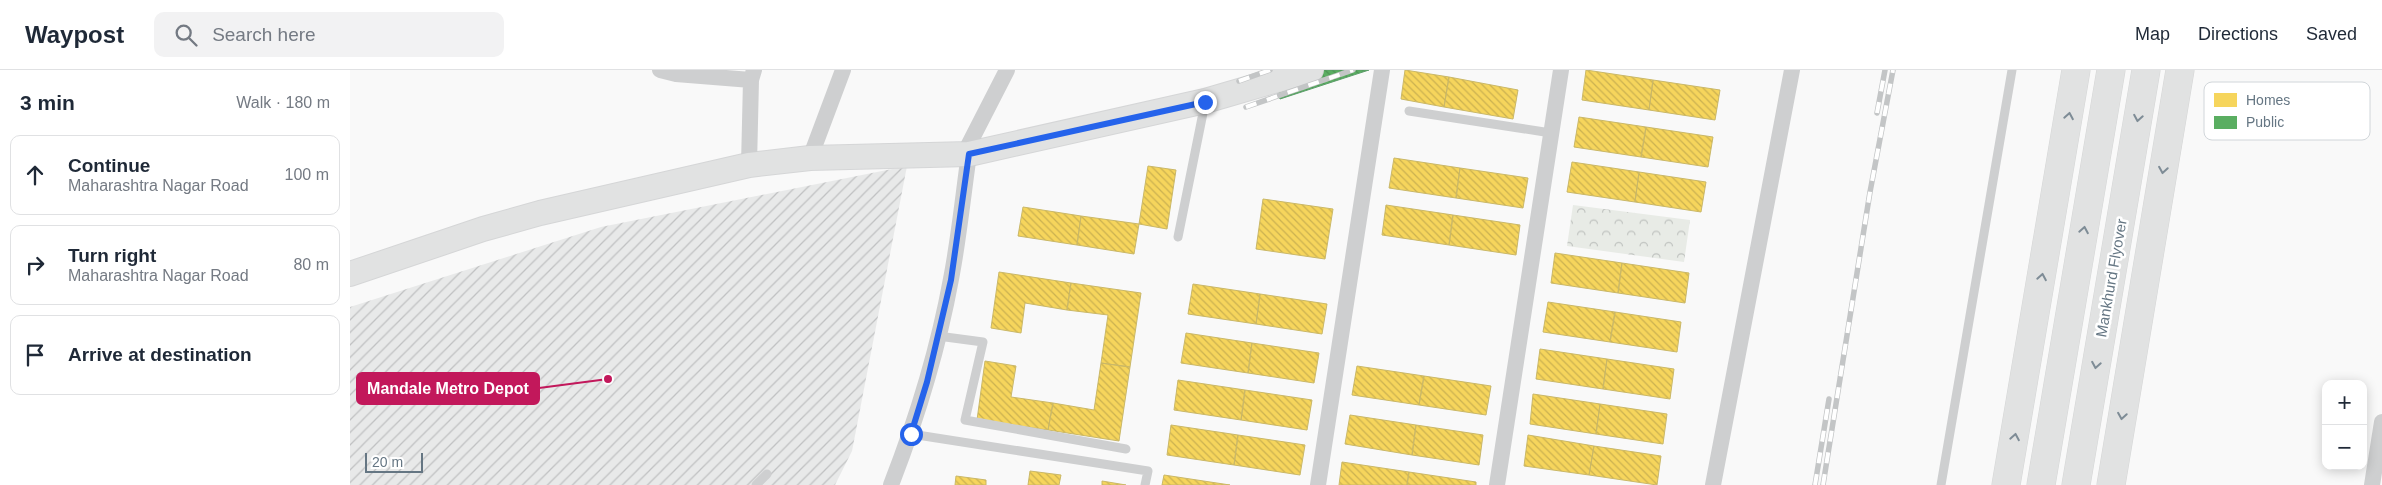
<!DOCTYPE html>
<meta charset="utf-8">
<style>
:root{--surface:#fff;--page:#f2f2f3;--text:#1f2937;--muted:#747a83;--line:#e0e1e3}
body{margin:0;font-family:Helvetica,sans-serif;background:var(--page);color:var(--text)}
.controls{position:absolute;right:15px;bottom:15px;display:grid;overflow:hidden;border-radius:10px;box-shadow:0 2px 12px #0003}
.controls button{width:45px;height:45px;display:grid;place-items:center;padding:0;border:0;border-bottom:1px solid var(--line);background:var(--surface);color:var(--text);font:25px sans-serif}
.scale{position:absolute;left:15px;bottom:12px;width:58px;box-sizing:border-box;padding-left:5px;border:2px solid #657683;border-top:0;font-size:14px;line-height:18px;white-space:nowrap;color:#657683;-webkit-text-stroke:4px #fff;paint-order:stroke}
.stop{position:absolute;width:15px;height:15px;margin:-11px;border:4px solid #2563eb;border-radius:50%;background:#fff}
.stop.end{background:#2563eb;border-color:#fff;box-shadow:0 1px 5px #0008}
.list{margin:0;padding:0;list-style:none}
h2{display:flex;justify-content:space-between;align-items:center;height:65px;margin:0;padding:0 20px;font-size:21px}
h2 small{font-size:16px;font-weight:400;color:var(--muted)}
.list li{display:grid;grid-template-columns:32px 1fr auto;gap:15px;align-items:center;box-sizing:border-box;height:80px;margin:0 10px 10px;padding:0 10px;border:1px solid var(--line);border-radius:10px}
.list b{display:block;font-size:19px;white-space:nowrap}
.list p{margin:0;font-size:16px;white-space:nowrap;color:var(--muted)}
.list em{font-size:16px;font-style:normal;color:var(--muted)}
.icon{flex:none;width:28px;height:28px;fill:none;stroke:currentColor;stroke-width:2;stroke-linecap:round;stroke-linejoin:round}
.map{position:relative;flex:none;width:2032px;height:415px;overflow:hidden}
header{display:flex;align-items:center;gap:30px;box-sizing:border-box;height:70px;padding:0 25px;background:var(--surface);border-bottom:1px solid var(--line)}
header strong{font-size:24px}
nav{display:flex;gap:28px;margin-inline-start:auto;font-size:18px}
.search{width:350px;height:45px;background:var(--page);display:flex;align-items:center;gap:12px;box-sizing:border-box;padding:0 18px;border-radius:10px;color:var(--muted);font-size:19px}
main{display:flex}
aside{flex:1;background:var(--surface)}
.map>svg:first-child{display:block}
.industrial{fill:url(#industrial-furrows)}
.forest{fill:url(#forest-crowns)}
.homes{fill:url(#homes-back-hatch);stroke:#cab868}
.public{fill:url(#public-back-hatch);stroke:#5d9d6b}
.lines{fill:none;stroke-linecap:round;stroke-linejoin:round}
.secondary-casing{stroke:#d5d6d7;stroke-width:26}
.highway-casing{stroke:#d5d6d6;stroke-width:29}
.lane{stroke:#cecfd0;stroke-width:9}
.street{stroke:#cecfd0;stroke-width:16}
.secondary{stroke:#e1e2e2;stroke-width:24}
.highway{stroke:#e1e2e2;stroke-width:28}
.rail-casing{stroke:#c3c5c6;stroke-width:5.5}
.rail{stroke:#fff;stroke-width:4;stroke-dasharray:11;stroke-linecap:butt}
.oneway{stroke:#7e8c96}
.route{stroke:#2563eb;stroke-width:6}
.labels{text-anchor:middle;dominant-baseline:central;stroke-width:5;stroke-linejoin:round;paint-order:stroke}
.street-label{font-size:15px;fill:#657683;stroke:#fff}
.key{fill:#fff;stroke:#d1d6da;stroke-width:1}
.key-label{font-size:14px;fill:#657683}
.leader{fill:none;stroke:#c2185b;stroke-width:2}
.callout-dot{fill:#c2185b;stroke:#fff;stroke-width:2}
.callout{fill:#c2185b;stroke:#c2185b;stroke-width:2}
.callout-label{font-size:16px;text-anchor:middle;font-weight:bold;fill:#fff}
</style>
<header>
<strong>Waypost</strong>
<div class="search"><svg class="icon" aria-label="search" viewBox="0 0 24 24"><circle cx="10" cy="10" r="6"/><path d="M15 15l6 6"/></svg>Search here</div>
<nav><a>Map</a><a>Directions</a><a>Saved</a></nav>
</header>
<main>
<aside>
<h2>3 min<small>Walk · 180 m</small></h2>
<ul class="list">
<li><svg class="icon" aria-label="ahead" viewBox="0 0 24 24"><path d="M12 20V5M6 11l6-6 6 6"/></svg><div><b>Continue</b><p>Maharashtra Nagar Road</p></div><em>100 m</em></li>
<li><svg class="icon" aria-label="right" viewBox="0 0 24 24"><path d="M7 20v-9h11M14 6l5 5-5 5"/></svg><div><b>Turn right</b><p>Maharashtra Nagar Road</p></div><em>80 m</em></li>
<li><svg class="icon" aria-label="arrive" viewBox="0 0 24 24"><path d="M6 21V4h12l-3 4 3 4H6"/></svg><div><b>Arrive at destination</b></div></li>
</ul>
</aside>
<div class="map">
<svg width="2032" height="415" viewBox="0 0 2032 415">
<defs>
<pattern id="industrial-furrows" width="10" height="10" patternUnits="userSpaceOnUse" patternTransform="scale(1.25)"><rect width="10" height="10" fill="#e8e9e9"/><path d="M-1 1l2-2M0 10L10 0M9 11l2-2" fill="none" stroke="#c0c1c2"/></pattern>
<pattern id="forest-crowns" width="20" height="18" patternUnits="userSpaceOnUse" patternTransform="scale(1.25)"><rect width="20" height="18" fill="#e8ebe6"/><path d="M2 6a3 3 0 1 1 6 0M12 15a3 3 0 1 1 6 0" fill="none" stroke="#c0c3c0"/></pattern>
<pattern id="homes-back-hatch" width="6" height="6" patternUnits="userSpaceOnUse" patternTransform="scale(1.25)"><rect width="6" height="6" fill="#f6d55c"/><path d="M-1 5l2 2M0 0l6 6M5-1l2 2" fill="none" stroke="#cbb151"/></pattern>
<pattern id="public-back-hatch" width="6" height="6" patternUnits="userSpaceOnUse" patternTransform="scale(1.25)"><rect width="6" height="6" fill="#5aae61"/><path d="M-1 5l2 2M0 0l6 6M5-1l2 2" fill="none" stroke="#4e9255"/></pattern>
</defs>
<rect width="100%" height="100%" fill="#f9f9f9"/>
<!-- industrial -->
<path class="industrial" d="M557 96 502 381 485 415H0V237L251 157Z"/>
<!-- forest -->
<path class="forest" d="M1223 135 1340 150 1334 192 1217 176Z"/>
<!-- homes -->
<path class="homes" d="M1055 0 1099 7 1094 37 1051 29Z
M1236 0 1303 10 1299 40 1232 30Z
M1099 7 1168 20 1163 49 1094 37Z
M1303 10 1370 20 1365 50 1299 40Z
M1229 47 1296 57 1291 87 1224 77Z
M1296 57 1363 67 1358 97 1291 87Z
M1044 88 1110 98 1106 128 1039 118Z
M1222 92 1289 102 1285 132 1217 122Z
M798 96 826 100 817 159 789 154Z
M1110 98 1178 108 1173 138 1106 128Z
M1289 102 1356 112 1351 142 1285 132Z
M913 129 983 139 975 189 906 179Z
M1036 135 1103 145 1099 175 1032 165Z
M673 137 731 146 727 175 668 166Z
M1103 145 1170 155 1166 185 1099 175Z
M731 146 789 154 784 184 727 175Z
M1205 183 1272 193 1268 223 1201 213Z
M1272 193 1339 203 1335 233 1268 223Z
M649 202 721 213 717 240 675 233 671 263 641 258Z
M721 213 791 223 780 297 751 293 758 245 717 240Z
M843 214 910 224 906 254 838 244Z
M910 224 977 234 972 264 906 254Z
M1198 232 1265 242 1260 272 1193 262Z
M1265 242 1331 252 1327 282 1260 272Z
M836 263 902 273 898 303 831 293Z
M902 273 969 283 964 313 898 303Z
M1190 279 1257 289 1253 319 1186 309Z
M1257 289 1324 299 1320 329 1253 319Z
M635 291 666 296 661 327 703 333 698 360 627 350Z
M751 293 780 297 769 371 698 360 703 333 744 340Z
M1007 296 1074 306 1069 335 1002 325Z
M1074 306 1141 316 1136 345 1069 335Z
M828 310 895 320 891 350 824 340Z
M895 320 962 330 957 360 891 350Z
M1183 324 1250 334 1246 364 1180 354Z
M1250 334 1317 344 1313 374 1246 364Z
M1000 345 1066 355 1062 385 995 374Z
M821 355 888 365 884 395 817 385Z
M1066 355 1133 365 1129 395 1062 385Z
M888 365 955 375 950 405 884 395Z
M1178 365 1244 376 1239 405 1174 396Z
M1244 376 1311 386 1307 415 1239 405Z
M992 392 1059 402 1057 415H989Z
M680 401 711 405 709 415H678Z
M1059 402 1126 412V415H1057Z
M814 405 880 415H812Z
M606 406 636 410V415H605Z
M752 411 776 415H752Z"/>
<!-- public -->
<path class="public" d="M921 0H1019L930 29Z"/>
<g class="lines">
<!-- secondary casing -->
<g class="secondary-casing">
<path id="secondary" d="M0 204 133 159 190 143 399 95 460 88 619 84 855 31 961 0"/>
</g>
<!-- highway casing -->
<g class="highway-casing">
<path id="highway" d="M1656 415 1726 0
M1691 415 1761 0
M1726 415 1796 0
M1761 415 1830 0"/>
</g>
<!-- lane -->
<path class="lane" d="M1059 41 1201 63
M828 167 855 33
M588 266 633 272 615 350 776 379
M561 364 798 401 795 415
M406 415 417 404
M1591 415 1662 0"/>
<!-- street -->
<path class="street" d="M310 0 326 4 401 10
M614 84 657 0
M460 88 493 0
M399 95 401 10 404 0
M541 415C567 348 588 280 601 209 609 168 613 126 619 84
M968 415 1032 0
M1147 415 1211 0
M1363 415 1442 0
M2022 415 2032 352"/>
<!-- secondary -->
<use href="#secondary" class="secondary"/>
<!-- highway -->
<use href="#highway" class="highway"/>
<!-- rail casing -->
<g class="rail-casing">
<path id="rail" d="M889 11 920 0
M896 37 1003 0
M1527 43 1535 0
M1465 415 1479 329
M1473 415 1520 122 1543 0"/>
</g>
<!-- rail -->
<use href="#rail" class="rail"/>
</g>
<!-- one-way arrows -->
<defs><path id="oneway-chevron" d="M-2-3.5L2.5 0L-2 3.5" fill="none" stroke-width="1.6" stroke-linecap="round" stroke-linejoin="round" transform="scale(1.25)"/></defs>
<g class="oneway">
<use href="#oneway-chevron" transform="translate(1719 46) rotate(-80)"/>
<use href="#oneway-chevron" transform="translate(1788 48) rotate(100)"/>
<use href="#oneway-chevron" transform="translate(1813 100) rotate(99)"/>
<use href="#oneway-chevron" transform="translate(1734 160) rotate(-80)"/>
<use href="#oneway-chevron" transform="translate(1692 207) rotate(-80)"/>
<use href="#oneway-chevron" transform="translate(1746 295) rotate(100)"/>
<use href="#oneway-chevron" transform="translate(1772 346) rotate(99)"/>
<use href="#oneway-chevron" transform="translate(1665 367) rotate(-80)"/>
</g>
<g class="lines">
<!-- route -->
<path class="route" d="M561 364 577 312 601 210 619 84 855 32"/>
</g>
<g class="labels">
<!-- street labels -->
<g class="street-label">
<text transform="translate(1761 208) rotate(-80)">Mankhurd Flyover</text>
</g>
</g>
<!-- legend -->
<rect x="1854" y="12" width="166" height="58" rx="8" class="key"/>
<rect x="1864" y="23" width="23" height="14" fill="#f6d55c"/>
<rect x="1864" y="46" width="23" height="13" fill="#5aae61"/>
<g class="key-label">
<text x="1896" y="35">Homes</text>
<text x="1896" y="57">Public</text>
</g>
<!-- callouts -->
<path class="leader" d="M258 309L189 318"/>
<circle class="callout-dot" cx="258" cy="309" r="5"/>
<rect class="callout" x="7" y="303" width="182" height="31" rx="5"/>
<g class="callout-label">
<text x="98" y="324">Mandale Metro Depot</text>
</g>
</svg>
<div class="controls">
<button>+</button>
<button>−</button>
</div>
<div class="scale">20 m</div>
<div class="stop" style="left:561px;top:364px"></div>
<div class="stop end" style="left:855px;top:32px"></div>
</div>
</main>
